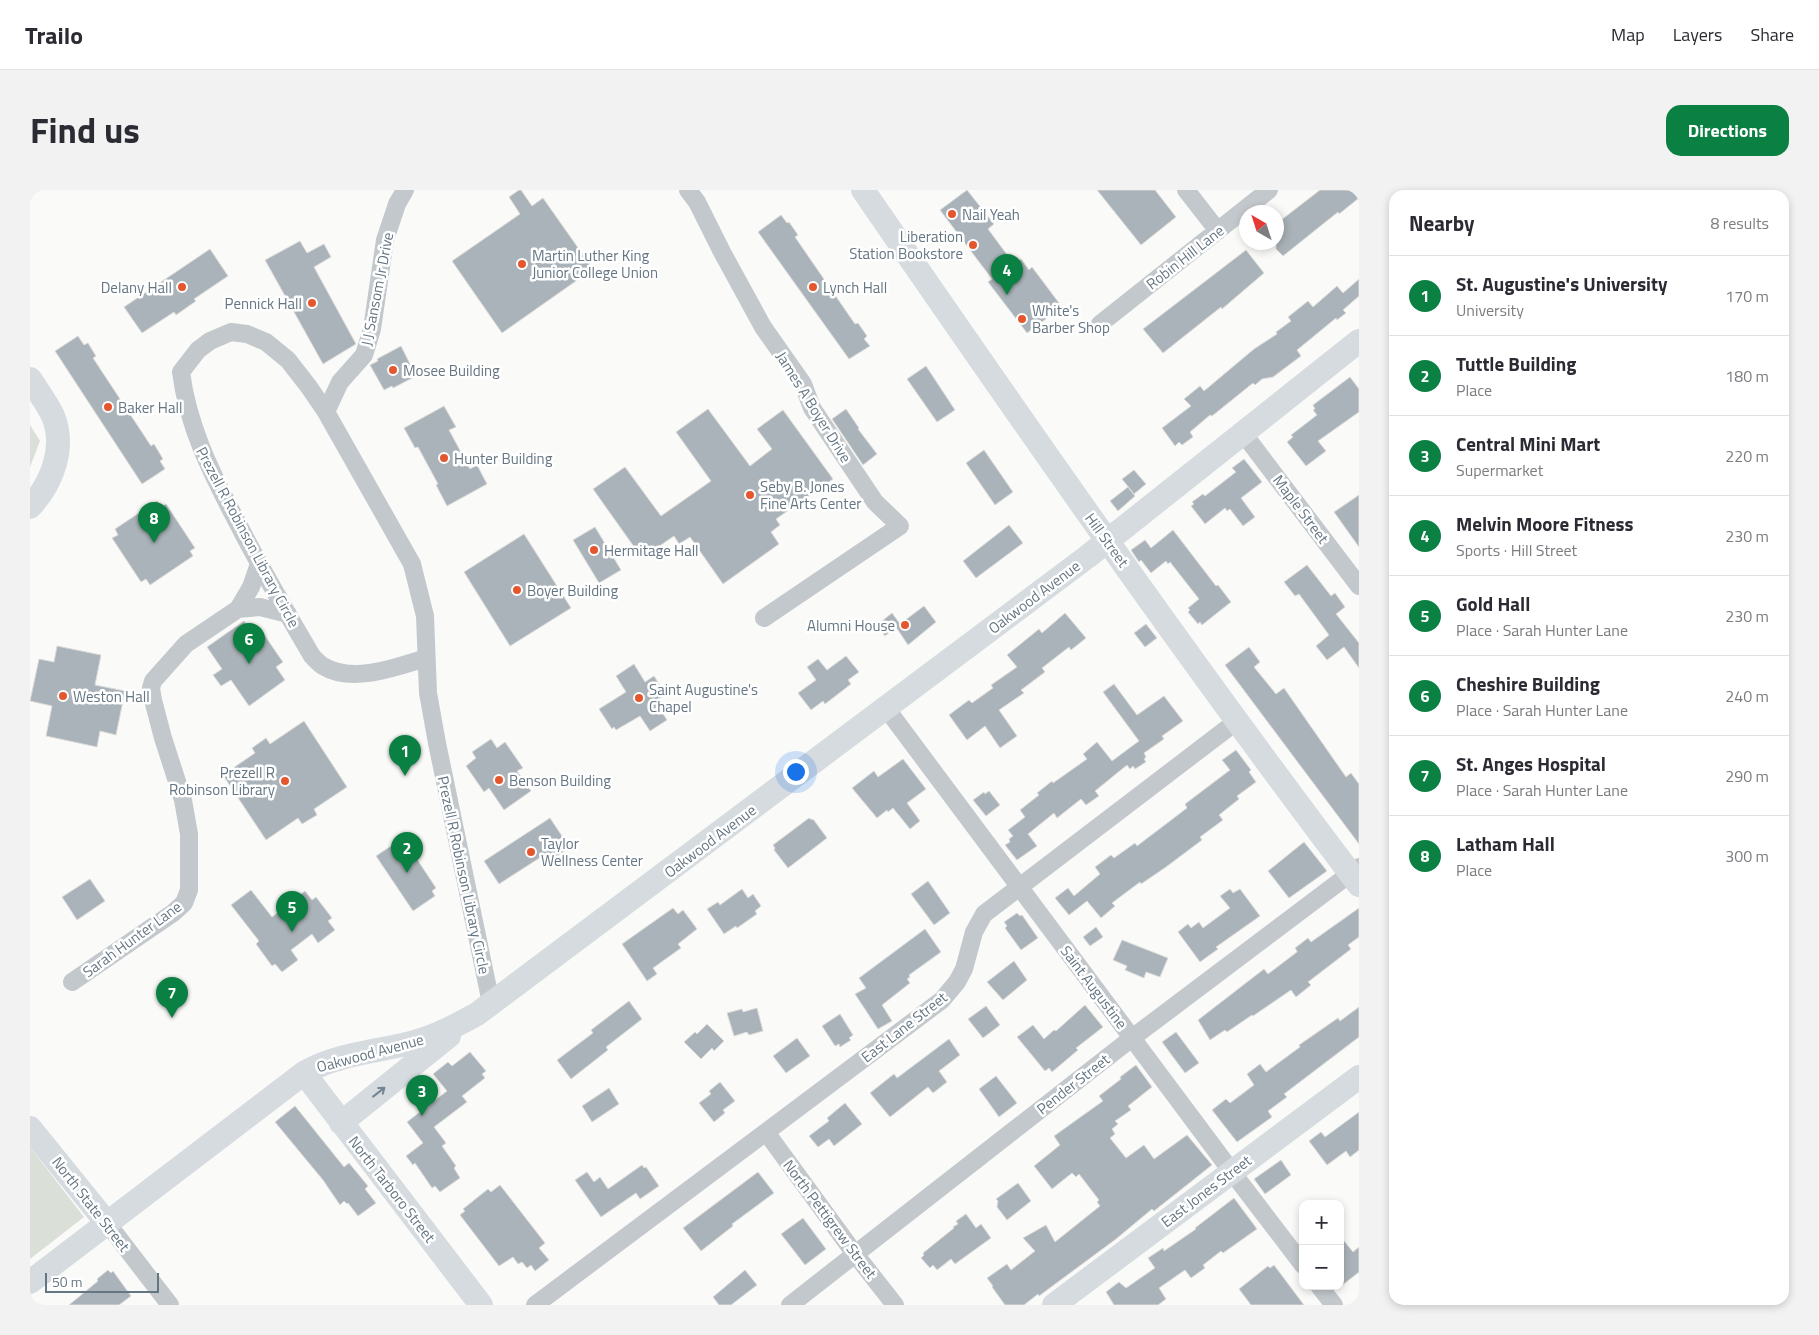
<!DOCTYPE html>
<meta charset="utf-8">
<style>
:root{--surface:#fff;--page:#f2f2f3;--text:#2b2b33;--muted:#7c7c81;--line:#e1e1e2;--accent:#0b8043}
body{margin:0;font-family:"Titillium Web",sans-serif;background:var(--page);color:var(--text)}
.controls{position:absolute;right:15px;bottom:15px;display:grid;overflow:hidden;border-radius:10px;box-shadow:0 2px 8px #0003}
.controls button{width:45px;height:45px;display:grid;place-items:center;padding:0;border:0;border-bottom:1px solid var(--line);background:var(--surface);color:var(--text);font:25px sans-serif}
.compass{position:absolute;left:1209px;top:15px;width:45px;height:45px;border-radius:50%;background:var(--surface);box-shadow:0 2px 8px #0003;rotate:321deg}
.scale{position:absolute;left:15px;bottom:12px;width:114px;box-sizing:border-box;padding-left:5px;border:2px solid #657683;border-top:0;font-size:14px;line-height:18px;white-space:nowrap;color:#657683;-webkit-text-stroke:4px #fff;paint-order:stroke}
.you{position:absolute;left:765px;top:581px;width:18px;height:18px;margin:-12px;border:4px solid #fff;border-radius:50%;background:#1a73e8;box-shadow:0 0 0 8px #1a73e833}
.badge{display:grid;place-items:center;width:32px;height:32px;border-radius:50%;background:var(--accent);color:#fff;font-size:16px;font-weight:700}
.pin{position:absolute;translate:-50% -41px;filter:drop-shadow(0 1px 2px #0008)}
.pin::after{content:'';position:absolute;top:26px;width:18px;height:15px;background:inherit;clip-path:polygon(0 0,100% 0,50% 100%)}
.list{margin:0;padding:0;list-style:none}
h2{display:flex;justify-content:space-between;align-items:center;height:65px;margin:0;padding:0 20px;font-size:21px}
h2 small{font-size:16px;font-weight:400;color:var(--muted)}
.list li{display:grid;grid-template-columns:32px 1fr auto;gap:15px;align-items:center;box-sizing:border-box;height:80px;padding:0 20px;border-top:1px solid var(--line)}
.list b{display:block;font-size:19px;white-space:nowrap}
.list p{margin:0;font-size:16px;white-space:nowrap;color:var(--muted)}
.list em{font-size:16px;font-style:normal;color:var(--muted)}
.map{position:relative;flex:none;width:1329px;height:1115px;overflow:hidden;border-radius:15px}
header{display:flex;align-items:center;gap:30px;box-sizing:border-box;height:70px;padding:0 25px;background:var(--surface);border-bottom:1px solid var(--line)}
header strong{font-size:24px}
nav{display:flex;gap:28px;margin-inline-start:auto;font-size:18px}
.intro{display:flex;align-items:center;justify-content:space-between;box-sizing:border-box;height:120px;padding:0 30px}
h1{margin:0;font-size:35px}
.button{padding:12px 22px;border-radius:15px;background:var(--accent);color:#fff;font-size:18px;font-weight:700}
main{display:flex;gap:30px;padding:0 30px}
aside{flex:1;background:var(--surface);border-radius:15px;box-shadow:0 2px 8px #0003}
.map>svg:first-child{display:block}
.green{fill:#dadfd7}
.building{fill:#aab3b9;stroke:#dcdcda}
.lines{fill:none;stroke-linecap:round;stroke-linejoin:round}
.street{stroke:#c3c8cc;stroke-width:18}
.secondary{stroke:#d6dbdf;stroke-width:24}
.oneway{stroke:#768591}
.poi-dot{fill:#e4572e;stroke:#fff;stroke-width:2}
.labels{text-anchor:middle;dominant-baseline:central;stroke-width:5;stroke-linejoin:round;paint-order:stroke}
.poi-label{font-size:15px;fill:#657683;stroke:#fff;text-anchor:start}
.street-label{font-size:15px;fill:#657683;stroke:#fff}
</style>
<header>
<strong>Trailo</strong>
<nav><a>Map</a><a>Layers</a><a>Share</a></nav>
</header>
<div class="intro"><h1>Find us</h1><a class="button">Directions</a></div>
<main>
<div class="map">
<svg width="1329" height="1115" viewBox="0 0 1329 1115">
<rect width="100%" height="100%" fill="#fafaf8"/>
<!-- green -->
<path class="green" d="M0 235 10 251 0 277Z
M0 957 54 1027 0 1069Z"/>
<!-- building -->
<path class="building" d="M489 0H491L502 16 513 8 563 79 472 143 422 71 490 24 479 7Z
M937 0 964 34 958 39 984 74 991 69 999 80 1002 77 1032 117 997 143 958 92 962 89 910 20Z
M1067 0H1125L1146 27 1111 55Z
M1290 0H1329V8L1309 24 1308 22 1253 66 1246 59V34Z
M751 25 757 33 759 32 768 45 765 47 798 95 825 134 828 133 837 146 834 149 840 156 819 169 728 42Z
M270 51 277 63 294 54 301 67 284 77 326 154 293 174 235 70Z
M180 59 198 86 164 109 166 111 146 125 144 122 112 143 94 117Z
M1216 60 1234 83 1192 119 1191 117 1133 163 1113 139Z
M1329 89V106L1313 120 1316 123 1307 130 1306 128 1267 160 1271 166 1243 187 1232 189 1225 195 1223 193 1182 226 1180 225 1160 242 1163 247 1152 255 1149 252 1145 256 1132 238 1161 216 1154 209 1170 196 1174 201 1224 159 1247 144 1246 142 1261 131 1258 127 1278 111 1283 117 1307 96 1313 103Z
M48 146 54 155 58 153 66 166 63 168 121 256 124 254 133 269 130 271 135 279 112 294 25 161Z
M371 156 386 186 363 198 362 196 354 200 340 175 348 171 347 169Z
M896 176 925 220 907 232 877 189Z
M1320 187 1329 199V222L1288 251 1296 261 1276 276 1257 252 1263 247 1261 245 1287 225 1283 220 1285 219 1283 215Z
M414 216 426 237 419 240 440 279 447 275 457 294 417 316 406 295 408 294 388 257 385 258 374 238Z
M678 219 720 276 742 259 727 239 753 220 803 289 746 329 750 335 741 342 749 354 693 394 660 347 649 354 644 346 612 368 563 299 595 277 631 326 681 291 646 242Z
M816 219 829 238 828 239 847 264 833 275 802 229Z
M954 260 983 302 965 315 936 273Z
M1214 269 1232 292 1211 308 1225 327 1213 336 1200 319 1197 321 1195 318 1175 334 1161 316 1164 314 1162 312 1173 304 1175 306 1206 282 1202 278Z
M1104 280 1116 294 1104 304 1092 289Z
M1098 297 1105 306 1088 321 1080 311Z
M1329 305V357L1304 322Z
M127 311 131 317 136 314 165 358 160 361 163 366 120 395 116 389 111 392 82 348 88 345 85 339Z
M979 335 993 353 946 388 933 371Z
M565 337 591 380 569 393 543 350Z
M1143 340 1186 396 1188 395 1201 412 1172 435 1170 432 1168 434 1158 422 1160 420 1158 418 1169 409 1140 372 1138 374 1136 371 1121 383 1111 370 1109 372 1101 360 1115 350 1121 358Z
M494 344 541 418 480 456 434 382Z
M1277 375 1301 406 1305 403 1315 417 1306 424 1329 453V478L1314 457 1297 470 1286 456 1299 445 1269 404 1265 406 1254 392Z
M894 416 906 432 878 455 866 437 855 446 847 435 862 423 870 434Z
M1035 423 1056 448 1041 460 1039 457 1012 478 1015 482 991 500 994 503 969 520 987 546 970 558 955 536 937 550 919 525 939 510 942 513 963 498 961 495 987 477 977 465 1009 439 1012 443Z
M214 431 224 445 231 440 248 465 253 472 246 477 255 490 219 516 201 490 191 496 183 485 192 479 177 457Z
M1116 434 1127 448 1115 457 1104 443Z
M27 456 71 465 65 495 95 501 86 545 70 541 67 557 16 546 22 516 0 511 9 469 24 472Z
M1219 457 1230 472 1224 477 1246 504 1254 498 1316 587 1321 583 1329 594V654L1195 475Z
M816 466 829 482 818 490 821 494 795 514 793 511 781 520 768 503 786 490 777 477 788 469 797 480Z
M604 474 615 492 624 486 636 505 625 511 637 530 620 541 610 526 586 540 584 537 582 539 569 519 596 502 586 486Z
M1084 494 1107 525 1134 506 1153 531 1132 546 1134 549 1114 563 1116 567 1114 569 1116 572 1105 579 1103 576 1100 579 1097 575 1065 601 1069 606 1056 615 1051 609 1027 628 1024 623 998 644 1007 656 987 670 975 655 980 652 979 649 983 646 978 640 995 627 990 620 1009 605 1007 603 1022 591 1023 593 1057 569 1053 564 1067 552 1082 571 1109 551 1073 502Z
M274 531 317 597 284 619 287 625 272 634 268 628 236 650 193 585 225 563 222 558 236 548 240 554Z
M461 549 467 558 475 552 493 578 487 581 501 601 474 620 459 598 454 602 436 576 446 568 442 562Z
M1206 560 1221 580 1219 582 1226 592 1207 606 1209 609 1189 625 1193 630 1170 647 1172 650 1136 677 1111 694 1110 692 1082 713 1085 716 1071 728 1057 711 1039 725 1025 708 1038 698 1044 706 1070 684 1065 677 1081 665 1084 668 1105 653 1107 656 1157 618 1155 614 1200 580 1192 570Z
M873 569 896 599 877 613 890 631 880 639 863 618 858 622 857 620 847 628 822 598 844 581 848 587Z
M959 601 970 615 956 626 943 610 954 602 955 604Z
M520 628 540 658 515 674 511 667 469 694 454 671Z
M779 628 782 630 783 629 797 648 758 678 744 660 745 658 743 655Z
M373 648 406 698 402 701 405 706 383 721 346 666Z
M1274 652 1297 681 1259 708 1238 681Z
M60 689 75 711 47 730 32 707Z
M898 691 920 723 904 735 881 704Z
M712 699 718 708 723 704 731 716 725 721 727 724 707 738 706 736 694 744 677 719 688 712 690 715Z
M1200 699 1203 703 1210 699 1230 726 1186 757 1188 759 1170 772 1148 742 1158 734 1161 738 1169 732 1173 738 1200 718 1190 706Z
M221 700 242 727 275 701 282 710 286 707 302 728 298 731 305 740 288 753 282 744 261 760 268 770 252 782 245 774 242 776 226 754 229 751 201 715Z
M643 718 648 724 653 720 667 739 648 754 651 758 623 778 627 784 617 791 592 754Z
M1329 718V747L1318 755 1321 759 1278 792 1281 795 1266 807 1261 800 1223 826 1222 825 1197 842 1195 840 1180 850 1168 830 1234 779 1238 784 1267 762V761L1265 758 1278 748 1281 752Z
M987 723 990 726 992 725 1008 748 991 760 975 738 977 736 974 732Z
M1066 737 1073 747 1060 756 1053 747Z
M895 739 911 762 879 785 880 787 877 789 880 793 852 815 862 831 848 839 825 804 836 798 829 788Z
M1092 750 1138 768 1130 787 1116 782 1114 788 1095 780 1097 776 1083 770Z
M984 771 997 790 973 810 957 792Z
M599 811 612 829 576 857 578 860 541 889 527 870 563 843 561 840Z
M1055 815 1073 837 1046 858 1048 860 1022 882 1019 878 1015 881 987 847 1003 835 1014 849 1024 840 1026 841Z
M956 816 970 835 953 848 938 829Z
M1329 817V847L1254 904 1257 907 1238 921 1242 927 1207 952 1182 920 1196 909 1200 913 1224 895 1217 884 1230 874 1236 882 1270 857 1269 855 1308 828 1310 831Z
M727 818 733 841 719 845 717 842 704 846 697 823 712 819 713 822Z
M810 824 823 845 819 848 821 850 810 857 809 854 805 856 792 836Z
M677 834 694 851 684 861 682 858 671 869 654 852 665 842 667 844Z
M1146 842 1169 873 1155 883 1132 852Z
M767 848 780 866 756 883 743 866Z
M919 849 930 865 909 881 917 892 903 903 898 897 860 927 840 903 864 884 867 888Z
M440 862 456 881 452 884 455 888 432 906 437 912 404 937 416 953 412 956 426 976 424 978 430 988 410 1002 405 996 402 998 385 973 383 975 376 966 393 953 377 932 417 901 403 884 418 872 422 876Z
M1106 875 1122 897 1098 916 1101 920 1085 931 1088 934 1082 939 1085 944 1080 948 1096 968 1114 955 1124 969 1157 945 1182 975 1124 1021 1122 1019 1086 1049 1009 1106 1008 1104 994 1115H975L962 1097 963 1096 957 1088 977 1074 981 1080 1005 1061 993 1048 1016 1035 1025 1052 1070 1016 1067 1012 1069 1010 1049 984 1046 987 1042 983 1022 999 1004 976 1030 955 1024 946 1073 911 1069 906 1091 889 1090 887Z
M966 886 987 913 969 927 949 899Z
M690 892 705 911 693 920 695 923 684 932 669 913 681 904 679 901Z
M579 898 589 914 562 932 552 916Z
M815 913 832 934 804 956 799 949 788 957 779 946 799 931 797 928Z
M265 916 314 977 319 973 338 996 335 999 346 1013 328 1026 318 1013 317 1014 314 1011 310 1015 293 990 245 932Z
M1329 922V960L1320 967 1316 961 1297 975 1279 951 1291 942 1295 947Z
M1251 970 1261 985 1235 1004 1224 989Z
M612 975 614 978 616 977 629 996 610 1009 606 1003 571 1027 545 990 557 982 564 992 570 987 578 999Z
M728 982 744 1003 702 1034 703 1036 671 1061 653 1038Z
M988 993 1001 1011 977 1030 967 1017 968 1011 966 1009Z
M470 995 515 1053 509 1058 519 1070 505 1081 501 1075 497 1078 492 1072 488 1074 483 1067 469 1076 430 1025 435 1021 433 1019 458 999 461 1002Z
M1204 1008 1227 1039 1193 1063 1191 1061 1173 1075 1175 1078 1161 1088 1155 1080 1129 1098 1136 1109 1128 1115H1084L1076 1102 1089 1092 1096 1098 1125 1078 1118 1068 1133 1058 1134 1061 1166 1039 1165 1038Z
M936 1024 946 1038 951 1034 961 1048 925 1074 921 1069 907 1080 903 1075 900 1078 891 1068 894 1065 893 1063 924 1038 923 1037 928 1034 926 1031Z
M773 1028 796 1059 775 1075 751 1044Z
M1310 1046 1323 1062 1329 1057V1082L1310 1097Z
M1244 1075 1274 1115H1221L1209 1099 1238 1076 1240 1078Z
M78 1080 81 1083 83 1081 101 1106 89 1115H39L68 1091 67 1089Z
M715 1080 727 1095 701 1115H689L683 1107Z"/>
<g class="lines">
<!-- street -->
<path class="street" d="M658 0 667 12 692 62 733 137 773 194 782 218 845 312 870 336 734 428
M1156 0 1188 41
M1070 134 1239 0
M296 222 310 192 334 165 342 139 355 50 367 14 375 0
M1213 243 1329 396
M208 419 230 417 258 424
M396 468C367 477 322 494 293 476 289 474 285 469 282 466 255 420 229 375 205 328 180 280 158 236 151 182L168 160 180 151 201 142 217 144 236 152 258 170 279 197 296 222 382 374 395 426 398 503 407 553 461 813
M856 518 1202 982 1273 1075
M42 792 143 723 154 713 159 700V644L153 610 133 548 123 510 121 498 123 491 156 454 208 419 221 397 229 374
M736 942 825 1064 865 1115
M77 1033 140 1115
M1289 1096 1304 1115
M505 1115 912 810 927 792 934 779 944 742 954 724 1207 531
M760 1115 1102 848 1329 677"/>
<!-- secondary -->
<path class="secondary" d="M833 0C994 234 1157 468 1329 695
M0 189C8 201 17 213 23 226 36 258 22 293 0 317
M274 883 451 1115
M311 933 419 846
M0 938 77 1033
M0 1092 274 883C309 863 347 862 384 852 407 846 427 835 447 824L1057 367 1329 151
M1024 1115 1329 887"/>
</g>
<!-- one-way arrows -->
<defs><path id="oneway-shaft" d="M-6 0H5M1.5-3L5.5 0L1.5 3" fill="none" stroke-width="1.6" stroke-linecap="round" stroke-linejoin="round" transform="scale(1.25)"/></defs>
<use class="oneway" href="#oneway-shaft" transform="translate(349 902) rotate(-38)"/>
<!-- markers -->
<g class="poi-dot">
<circle cx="922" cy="24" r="5"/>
<circle cx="943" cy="55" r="5"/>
<circle cx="492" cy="74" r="5"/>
<circle cx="152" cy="97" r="5"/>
<circle cx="783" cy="97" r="5"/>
<circle cx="282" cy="113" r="5"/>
<circle cx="992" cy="129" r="5"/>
<circle cx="363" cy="180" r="5"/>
<circle cx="78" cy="217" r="5"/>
<circle cx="414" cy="268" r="5"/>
<circle cx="720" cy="305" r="5"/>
<circle cx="564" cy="360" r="5"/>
<circle cx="487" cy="400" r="5"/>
<circle cx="875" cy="435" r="5"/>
<circle cx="33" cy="506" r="5"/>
<circle cx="609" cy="508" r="5"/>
<circle cx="469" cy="590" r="5"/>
<circle cx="255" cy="591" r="5"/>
<circle cx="501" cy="662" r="5"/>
</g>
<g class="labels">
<!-- poi labels -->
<g class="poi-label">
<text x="932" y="24">Nail Yeah</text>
<text x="933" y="46" text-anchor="end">Liberation<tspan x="933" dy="17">Station Bookstore</tspan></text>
<text x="502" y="65">Martin Luther King<tspan x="502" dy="17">Junior College Union</tspan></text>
<text x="142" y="97" text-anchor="end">Delany Hall</text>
<text x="793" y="97">Lynch Hall</text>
<text x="272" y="113" text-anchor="end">Pennick Hall</text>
<text x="1002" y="120">White's<tspan x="1002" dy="17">Barber Shop</tspan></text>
<text x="373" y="180">Mosee Building</text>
<text x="88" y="217">Baker Hall</text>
<text x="424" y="268">Hunter Building</text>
<text x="730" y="296">Seby B. Jones<tspan x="730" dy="17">Fine Arts Center</tspan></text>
<text x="574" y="360">Hermitage Hall</text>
<text x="497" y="400">Boyer Building</text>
<text x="865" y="435" text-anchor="end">Alumni House</text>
<text x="619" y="499">Saint Augustine's<tspan x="619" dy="17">Chapel</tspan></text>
<text x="43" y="506">Weston Hall</text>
<text x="245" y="582" text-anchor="end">Prezell R<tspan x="245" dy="17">Robinson Library</tspan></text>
<text x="479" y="590">Benson Building</text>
<text x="511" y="653">Taylor<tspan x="511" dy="17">Wellness Center</tspan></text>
</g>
<!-- street labels -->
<g class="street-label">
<text transform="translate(1155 67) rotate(-38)">Robin Hill Lane</text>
<text transform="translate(347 99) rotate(-79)">J J Sansom Jr Drive</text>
<text transform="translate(784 217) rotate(58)">James A Boyer Drive</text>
<text transform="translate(1271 319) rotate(53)">Maple Street</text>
<text transform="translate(218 347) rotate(62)">Prezell R Robinson Library Circle</text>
<text transform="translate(1077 350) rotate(54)">Hill Street</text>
<text transform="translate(1004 407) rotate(-37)">Oakwood Avenue</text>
<text transform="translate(680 651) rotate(-37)">Oakwood Avenue</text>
<text transform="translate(434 685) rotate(78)">Prezell R Robinson Library Circle</text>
<text transform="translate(102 749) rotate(-36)">Sarah Hunter Lane</text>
<text transform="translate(1064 797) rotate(53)">Saint Augustine</text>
<text transform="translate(874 837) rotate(-38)">East Lane Street</text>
<text transform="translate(340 863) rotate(-15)">Oakwood Avenue</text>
<text transform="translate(1043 894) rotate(-38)">Pender Street</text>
<text transform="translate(362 999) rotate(52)">North Tarboro Street</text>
<text transform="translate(1176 1001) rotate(-37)">East Jones Street</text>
<text transform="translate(61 1014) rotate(52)">North State Street</text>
<text transform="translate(800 1029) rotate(53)">North Pettigrew Street</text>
</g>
</g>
</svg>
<div class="controls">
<button>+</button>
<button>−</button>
</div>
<svg class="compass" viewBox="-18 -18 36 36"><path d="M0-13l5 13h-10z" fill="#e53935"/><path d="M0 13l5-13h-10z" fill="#7c7c81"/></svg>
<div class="scale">50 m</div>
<div class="you"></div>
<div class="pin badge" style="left:375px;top:586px">1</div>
<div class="pin badge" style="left:377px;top:683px">2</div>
<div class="pin badge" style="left:392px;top:926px">3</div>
<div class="pin badge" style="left:977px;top:105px">4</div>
<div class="pin badge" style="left:262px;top:742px">5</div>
<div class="pin badge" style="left:219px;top:474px">6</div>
<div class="pin badge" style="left:142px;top:828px">7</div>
<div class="pin badge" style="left:124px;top:353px">8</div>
</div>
<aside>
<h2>Nearby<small>8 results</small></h2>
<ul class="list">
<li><span class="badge">1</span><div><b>St. Augustine's University</b><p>University</p></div><em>170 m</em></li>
<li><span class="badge">2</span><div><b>Tuttle Building</b><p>Place</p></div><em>180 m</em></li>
<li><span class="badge">3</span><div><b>Central Mini Mart</b><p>Supermarket</p></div><em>220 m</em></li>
<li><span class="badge">4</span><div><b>Melvin Moore Fitness</b><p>Sports · Hill Street</p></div><em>230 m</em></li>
<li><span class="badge">5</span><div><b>Gold Hall</b><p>Place · Sarah Hunter Lane</p></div><em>230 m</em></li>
<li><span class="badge">6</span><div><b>Cheshire Building</b><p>Place · Sarah Hunter Lane</p></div><em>240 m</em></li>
<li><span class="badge">7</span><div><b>St. Anges Hospital</b><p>Place · Sarah Hunter Lane</p></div><em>290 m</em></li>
<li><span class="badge">8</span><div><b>Latham Hall</b><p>Place</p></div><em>300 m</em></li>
</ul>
</aside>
</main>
